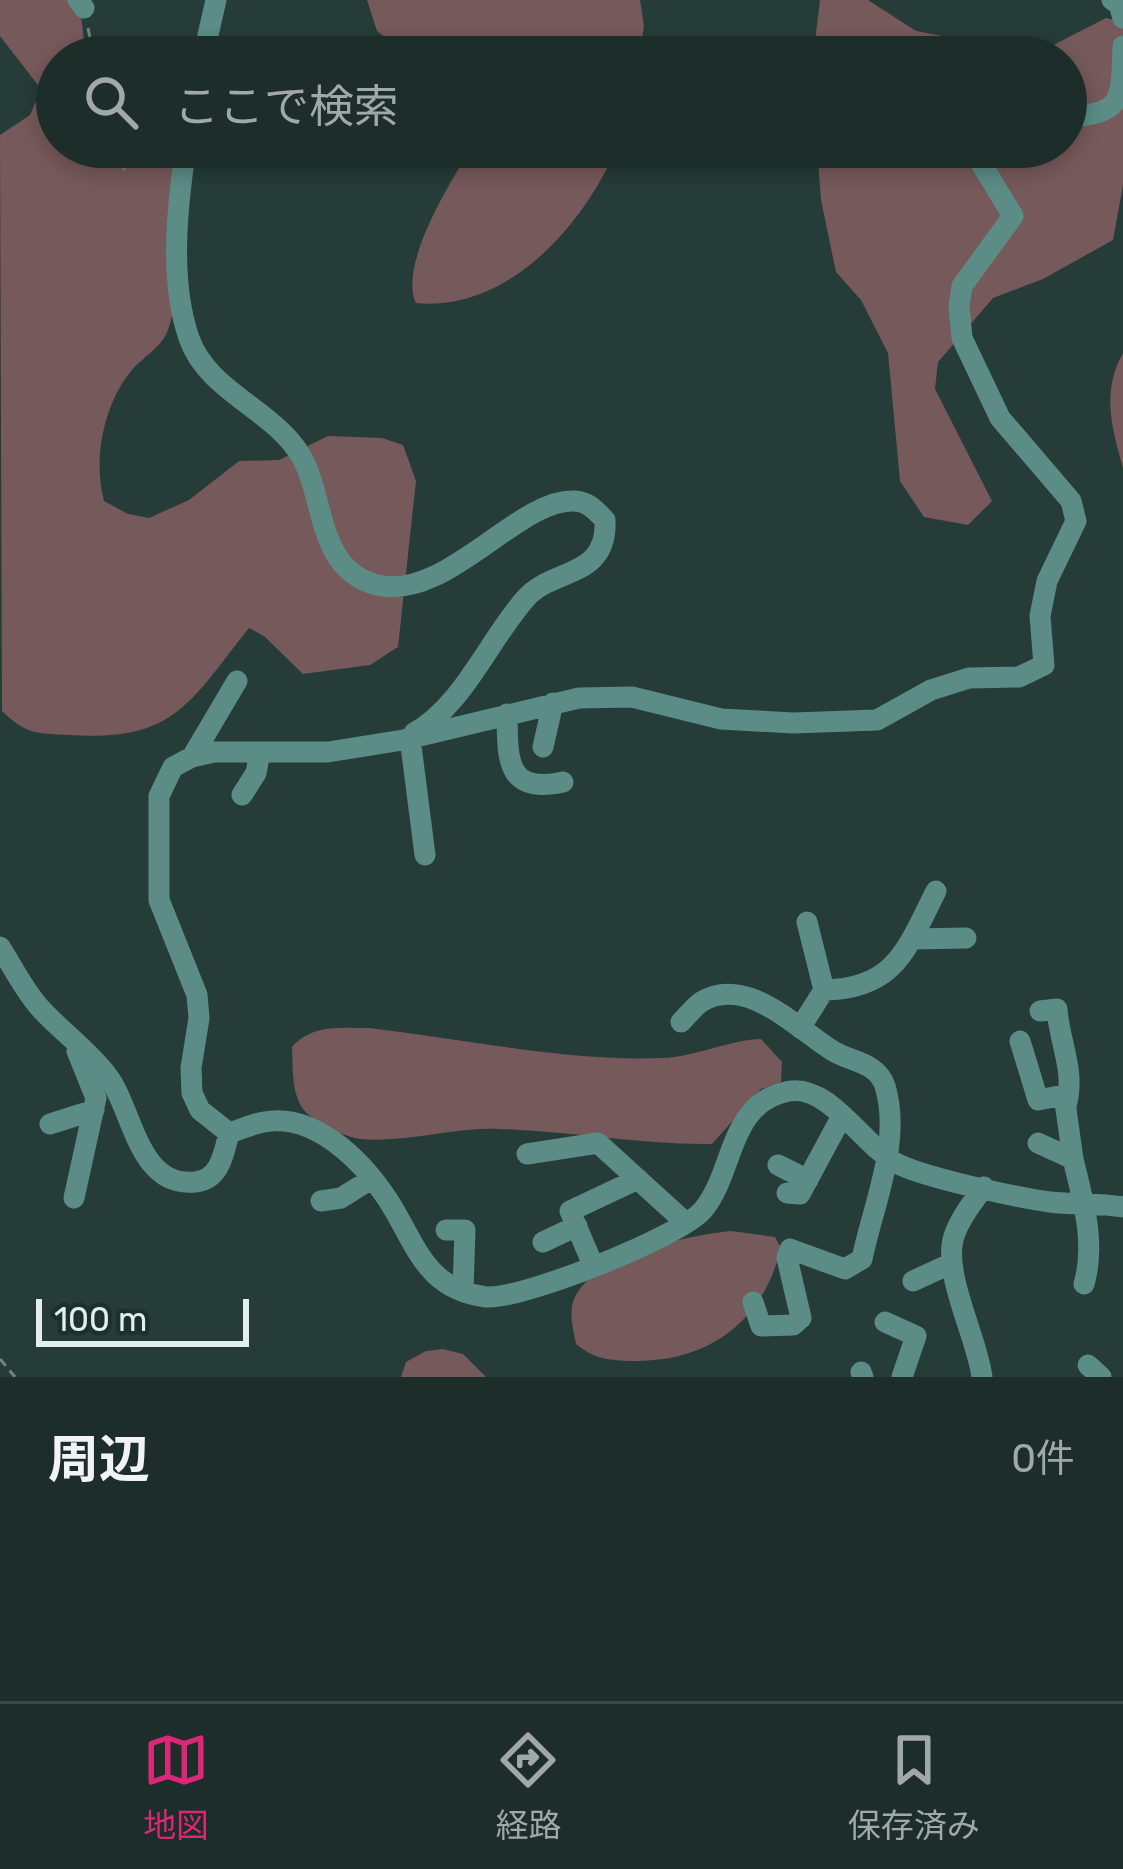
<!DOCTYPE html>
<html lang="ja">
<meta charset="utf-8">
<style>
:root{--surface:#1c2d2a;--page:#293936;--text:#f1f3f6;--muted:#a0a8a8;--line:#3a4947;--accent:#db2777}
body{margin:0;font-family:Rubik,"Noto Sans JP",sans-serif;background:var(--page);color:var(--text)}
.scale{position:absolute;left:36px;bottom:30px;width:213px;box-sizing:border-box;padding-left:12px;border:6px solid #e2efed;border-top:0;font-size:33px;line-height:42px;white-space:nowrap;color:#e2efed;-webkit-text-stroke:9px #1c312e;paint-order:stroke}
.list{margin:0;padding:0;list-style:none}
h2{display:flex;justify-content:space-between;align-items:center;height:156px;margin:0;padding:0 48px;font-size:51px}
h2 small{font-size:39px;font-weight:400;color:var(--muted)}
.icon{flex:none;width:66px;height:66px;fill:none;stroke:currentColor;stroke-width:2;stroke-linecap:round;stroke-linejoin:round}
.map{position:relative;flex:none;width:1123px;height:1377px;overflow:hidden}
.search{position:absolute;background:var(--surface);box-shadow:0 6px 18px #0003;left:36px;right:36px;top:36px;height:132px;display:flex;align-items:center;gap:30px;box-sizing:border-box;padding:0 42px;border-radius:66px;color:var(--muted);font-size:45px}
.sheet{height:324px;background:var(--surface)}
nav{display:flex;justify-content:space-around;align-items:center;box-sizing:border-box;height:168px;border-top:3px solid var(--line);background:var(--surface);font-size:33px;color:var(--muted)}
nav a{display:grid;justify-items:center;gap:6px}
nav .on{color:var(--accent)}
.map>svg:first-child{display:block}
.green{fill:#76595a}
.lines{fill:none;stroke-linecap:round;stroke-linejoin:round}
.path{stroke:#728582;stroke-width:3;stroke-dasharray:9 6;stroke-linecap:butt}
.minor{stroke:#5b8c85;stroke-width:21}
</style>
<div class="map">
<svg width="1123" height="1377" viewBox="0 0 1123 1377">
<rect width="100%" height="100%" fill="#263c38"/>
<!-- green -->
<path class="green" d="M0 0H79L86 57H57V147H185C182 199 185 283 168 330 162 347 143 357 131 371 103 406 93 459 104 501L128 514 149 518 189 500 239 461 279 460 328 436 382 438 403 445 416 481 398 647 370 665 303 674 264 636 249 628C189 703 175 742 69 735 35 733 27 735 2 711L0 135 30 115 41 89 0 36Z
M367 0H640L644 26 639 57H411L377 31Z
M820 0H868L916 31 1036 54 1106 18 1123 22V185L1113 240 1043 279 993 298 938 362 935 389 992 501 968 525 924 517 900 481 888 353 861 300 836 272 821 200 817 147H1066V57H813Z
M472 147H617C584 225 508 312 416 303 398 265 451 181 472 147Z
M1123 353V468C1112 429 1101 392 1123 353Z
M369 1028C466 1039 565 1062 662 1058 696 1057 728 1040 761 1039L782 1062 781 1082 761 1089 712 1144C640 1145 571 1131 499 1129 453 1127 407 1143 361 1139 345 1137 314 1123 304 1110 291 1094 293 1066 292 1047 312 1024 341 1028 369 1028Z
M731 1231 775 1237 781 1248C763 1321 711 1360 638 1361 613 1361 595 1360 576 1344 573 1329 568 1310 575 1297 594 1256 688 1235 731 1231Z
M443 1349 463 1354 486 1377H401L406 1362 426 1351Z"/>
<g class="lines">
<!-- path -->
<path class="path" d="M88 28 94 57
M119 147 125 174
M0 1359 15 1377"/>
<!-- minor -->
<path class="minor" d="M78 0 84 8
M1112 0 1119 4 1123 18
M203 57 216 0
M1066 118C1123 112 1121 104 1123 46
M186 147C177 207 169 280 189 338 207 391 273 409 301 456 326 499 316 569 377 585 446 602 519 497 575 501 589 502 596 511 605 520 608 579 552 568 526 598 490 638 463 706 414 733
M507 714C508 756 504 795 563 782
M410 738 425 855
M543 747 553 703
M192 757 237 681
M242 795 256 773 260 752
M807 922 824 990
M912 939 966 938
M0 947C13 967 25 992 41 1009 62 1032 88 1050 107 1075 133 1108 137 1188 195 1182 220 1180 224 1153 229 1133
M1040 1011 1057 1009C1059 1042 1076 1071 1066 1106
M681 1022C687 1016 694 1007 701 1002 747 974 797 1029 833 1051 851 1062 877 1062 885 1086 902 1142 873 1205 862 1259L845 1269 790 1249 787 1258 801 1318 793 1325 761 1326 753 1302
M800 1028 824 990C896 989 907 948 936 891
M1020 1041 1038 1100 1064 1095 1073 1159
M50 1124 94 1110
M229 1133 200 1110 192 1093 191 1068 199 1018 197 995 159 900V796L173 767 192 757 214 752H328L403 740 579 698 632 697 721 719 793 723 877 720 931 690 969 678 1019 677 1044 665 1040 616 1047 581 1076 521 1071 501 1000 418 962 338 959 306 962 286 1013 216 982 165 985 147
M229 1133C240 1130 252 1124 264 1122 315 1112 363 1162 388 1200 416 1243 424 1289 486 1297 521 1300 680 1237 703 1210 735 1172 728 1101 790 1091 831 1085 865 1149 900 1165 931 1179 1015 1197 1050 1202 1074 1205 1099 1203 1123 1207
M1038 1143 1073 1159C1083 1200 1096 1243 1084 1284
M527 1154 598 1143 686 1223
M778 1165 808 1180
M787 1193 800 1194 842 1116
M74 1198 96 1098 77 1051
M321 1201 341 1198 371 1179
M446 1230H465L463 1290
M543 1242 577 1226
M593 1265 570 1211 638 1179
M913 1281 950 1264
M885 1322 916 1336 902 1377
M1088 1365 1101 1377
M861 1372 863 1377
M982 1377C977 1337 942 1273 954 1236 960 1218 973 1202 984 1187"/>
</g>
</svg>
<div class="scale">100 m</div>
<div class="search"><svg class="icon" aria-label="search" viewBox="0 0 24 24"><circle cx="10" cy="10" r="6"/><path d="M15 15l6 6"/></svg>ここで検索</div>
</div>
<section class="sheet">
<h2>周辺<small>0件</small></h2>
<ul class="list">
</ul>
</section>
<nav>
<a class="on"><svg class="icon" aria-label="map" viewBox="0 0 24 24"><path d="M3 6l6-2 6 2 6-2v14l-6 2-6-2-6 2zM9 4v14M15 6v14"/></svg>地図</a>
<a><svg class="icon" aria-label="directions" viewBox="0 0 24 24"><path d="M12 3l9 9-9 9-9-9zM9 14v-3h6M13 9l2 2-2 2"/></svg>経路</a>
<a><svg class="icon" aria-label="saved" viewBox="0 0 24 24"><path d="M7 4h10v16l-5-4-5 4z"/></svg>保存済み</a>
</nav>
